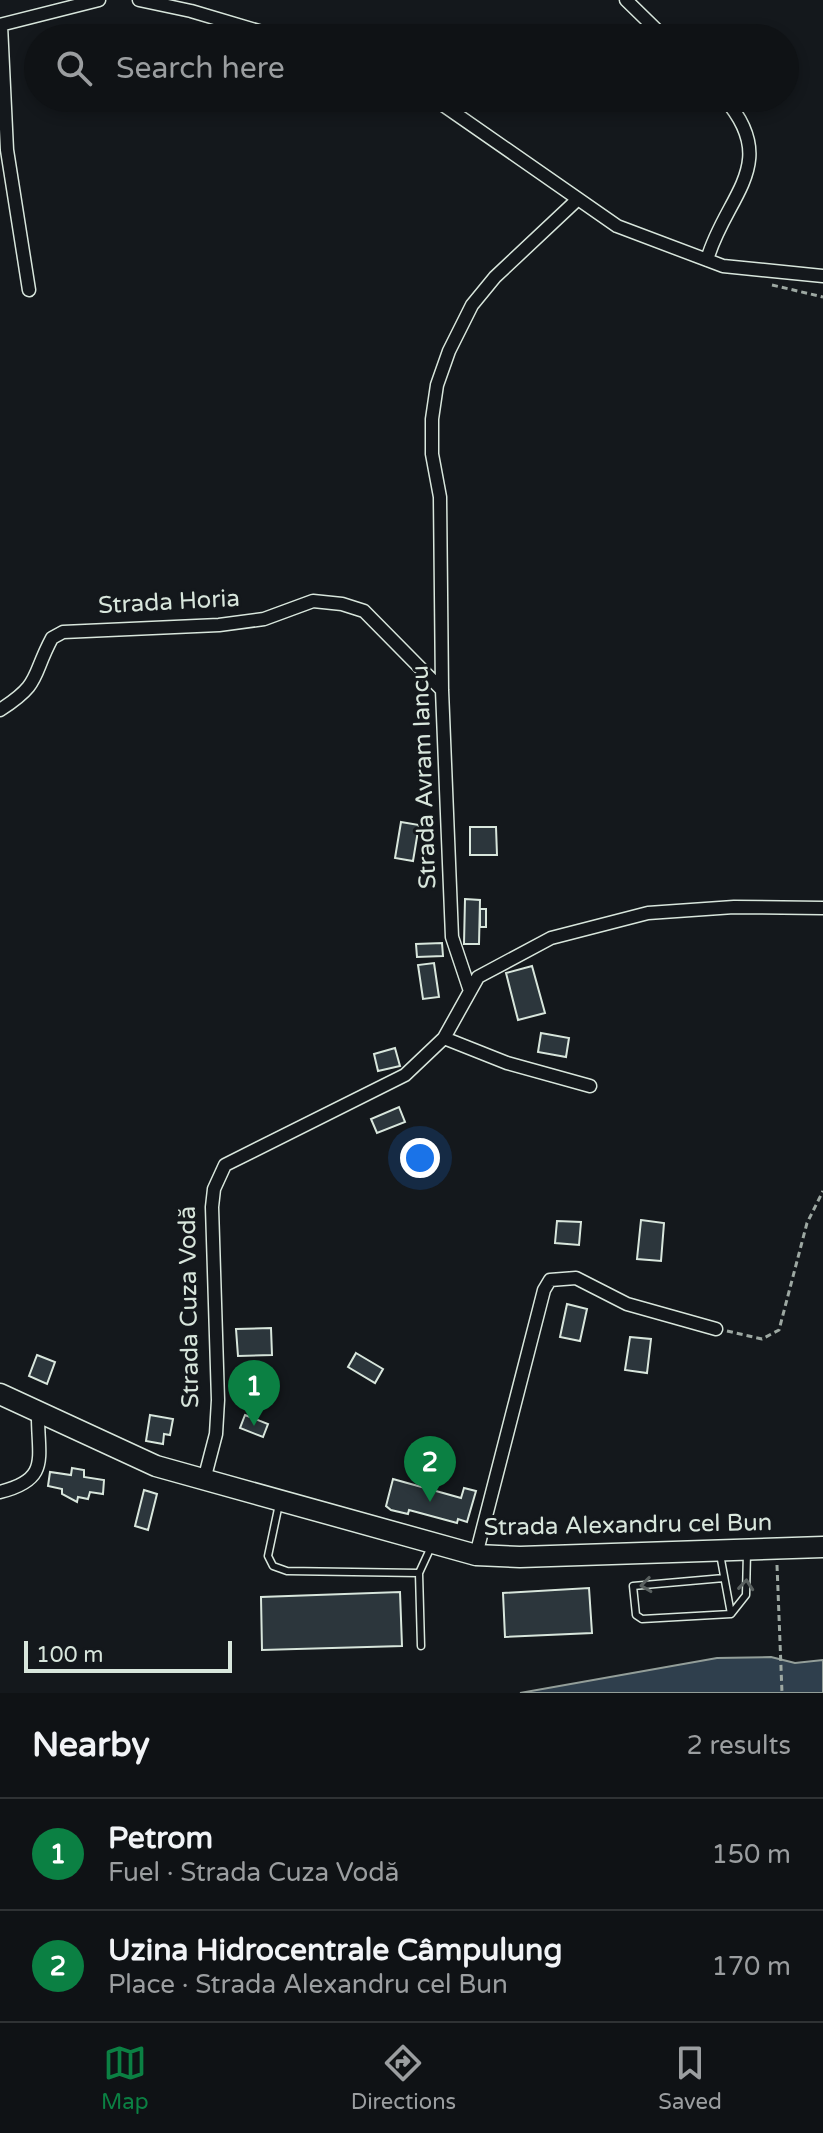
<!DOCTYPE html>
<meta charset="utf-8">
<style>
:root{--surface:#0f1215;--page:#181b1e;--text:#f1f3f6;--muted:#9b9ea0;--line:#2f3234;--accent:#0b8043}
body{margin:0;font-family:"Varela Round",sans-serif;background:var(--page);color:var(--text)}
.scale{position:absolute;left:24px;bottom:20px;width:208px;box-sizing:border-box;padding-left:8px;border:4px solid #d8e6dc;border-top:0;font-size:22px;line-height:28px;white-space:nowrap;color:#d8e6dc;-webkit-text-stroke:6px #14181c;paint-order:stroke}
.you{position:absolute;left:420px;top:1158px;width:28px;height:28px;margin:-20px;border:6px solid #fff;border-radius:50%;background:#1a73e8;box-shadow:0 0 0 12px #1a73e833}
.badge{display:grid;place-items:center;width:52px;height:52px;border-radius:50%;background:var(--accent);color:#fff;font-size:26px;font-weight:700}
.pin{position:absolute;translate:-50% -66px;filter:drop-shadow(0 2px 4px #0008)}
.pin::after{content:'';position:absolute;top:42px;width:28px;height:24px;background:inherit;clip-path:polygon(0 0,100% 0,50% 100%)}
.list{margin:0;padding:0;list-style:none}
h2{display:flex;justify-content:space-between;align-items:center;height:104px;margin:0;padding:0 32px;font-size:34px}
h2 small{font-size:26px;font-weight:400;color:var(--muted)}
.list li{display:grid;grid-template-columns:52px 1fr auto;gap:24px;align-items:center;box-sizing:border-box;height:112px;padding:0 32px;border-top:2px solid var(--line)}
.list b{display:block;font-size:30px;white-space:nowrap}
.list p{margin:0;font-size:26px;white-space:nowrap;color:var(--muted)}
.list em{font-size:26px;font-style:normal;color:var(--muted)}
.icon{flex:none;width:44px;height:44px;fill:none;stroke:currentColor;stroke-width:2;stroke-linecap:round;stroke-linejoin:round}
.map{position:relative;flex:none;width:823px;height:1693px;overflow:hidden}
.search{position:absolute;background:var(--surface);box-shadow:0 4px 12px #0003;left:24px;right:24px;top:24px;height:88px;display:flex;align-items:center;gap:20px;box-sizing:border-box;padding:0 28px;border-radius:44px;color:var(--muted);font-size:30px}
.sheet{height:328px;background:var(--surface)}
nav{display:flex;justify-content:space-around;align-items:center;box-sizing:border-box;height:112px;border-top:2px solid var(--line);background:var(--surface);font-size:22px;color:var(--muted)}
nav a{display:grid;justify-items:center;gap:4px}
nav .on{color:var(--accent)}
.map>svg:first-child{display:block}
.water{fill:#2f3f4d;stroke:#939e99;stroke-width:2}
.building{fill:#2c363c;stroke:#d8e6dc;stroke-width:2}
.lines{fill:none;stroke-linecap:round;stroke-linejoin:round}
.service-casing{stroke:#d8e6dc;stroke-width:9}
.minor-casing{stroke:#d8e6dc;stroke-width:15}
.trunk-casing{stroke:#d8e6dc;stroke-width:23}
.path{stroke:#9da8a2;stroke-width:3;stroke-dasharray:6 4;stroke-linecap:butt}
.service{stroke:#14181c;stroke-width:6}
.minor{stroke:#14181c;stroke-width:12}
.trunk{stroke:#14181c;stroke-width:20}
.oneway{stroke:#59605f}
.labels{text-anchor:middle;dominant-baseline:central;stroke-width:6;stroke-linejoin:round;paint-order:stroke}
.street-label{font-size:24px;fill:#d8e6dc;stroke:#14181c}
</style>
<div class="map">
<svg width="823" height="1693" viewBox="0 0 823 1693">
<rect width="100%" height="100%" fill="#14181c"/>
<!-- water -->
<path class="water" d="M771 1657 795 1663 823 1660V1693H520L717 1658Z"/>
<!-- building -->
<path class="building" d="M401 822 419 825 413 861 395 858Z
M470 827H496L497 855H470Z
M465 899 480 900 479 944H464Z
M480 909H486V927H480Z
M442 943 443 956 417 957 416 944Z
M434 963 439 997 423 999 418 965Z
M532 966 545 1013 518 1020 506 973Z
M541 1033 569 1038 566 1057 538 1052Z
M395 1048 400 1066 378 1071 374 1054Z
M399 1107 405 1122 377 1133 371 1119Z
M641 1220 664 1223 661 1261 637 1259Z
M557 1221 581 1222 579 1245 555 1243Z
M567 1304 587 1309 580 1341 560 1337Z
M271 1328 272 1355 238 1356 236 1329Z
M630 1337 651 1339 647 1373 625 1370Z
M356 1353 383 1369 375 1383 348 1367Z
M37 1355 55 1362 47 1384 29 1376Z
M150 1415 173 1419 170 1435 164 1434 163 1444 146 1441Z
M245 1415 268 1424 263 1437 240 1428Z
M72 1468 84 1470V1477L104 1480 103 1494 90 1492 88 1499 78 1497 77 1502 62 1494V1489L48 1486 50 1472 71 1475Z
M393 1479 461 1498 464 1488 476 1491 467 1522 458 1519 457 1523 409 1510 408 1514 391 1510 386 1506Z
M144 1490 157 1494 148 1530 135 1526Z
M589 1588 592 1633 505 1637 503 1593Z
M400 1592 402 1646 262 1650 261 1597Z"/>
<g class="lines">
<!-- service casing -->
<g class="service-casing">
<path id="service" d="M279 1504 268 1556 273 1566 287 1571 419 1573 431 1547
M720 1554 731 1614
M419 1573 421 1646
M724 1578 633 1586 636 1615 642 1619 731 1614 746 1595 747 1552"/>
</g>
<!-- minor casing -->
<g class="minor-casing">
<path id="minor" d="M139 0 191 11 282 38
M626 0 665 38
M0 25 99 0
M1 25 7 150 29 290
M433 98 617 226 723 266 823 276
M707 260C725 196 782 164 724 98
M0 710C42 683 31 677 52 638L63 632 219 625 264 619 313 601 342 604 364 611 442 690
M469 988 452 937 442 690 440 497 432 454V419L437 385 449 351 472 305 495 277 577 200
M444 1038 507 1063 590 1086
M204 1480 216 1434 218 1400 212 1207 214 1189 225 1165 405 1075 444 1038 478 977 551 938 648 913 734 907 823 908
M0 1492C52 1479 37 1457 38 1411
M476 1555 544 1290 550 1280 576 1278 627 1304 716 1329"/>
</g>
<!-- trunk casing -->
<g class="trunk-casing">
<path id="trunk" d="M0 1394 156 1466 476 1555 520 1557 823 1547"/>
</g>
<!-- path -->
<path class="path" d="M772 285 823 297
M727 1331 762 1339 779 1330 807 1223 823 1191
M777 1565 782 1693"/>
<!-- service -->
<use href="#service" class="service"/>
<!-- minor -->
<use href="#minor" class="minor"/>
<!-- trunk -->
<use href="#trunk" class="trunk"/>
</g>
<!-- one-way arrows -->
<defs><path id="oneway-chevron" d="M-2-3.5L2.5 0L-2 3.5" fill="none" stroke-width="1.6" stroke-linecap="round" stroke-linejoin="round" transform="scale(2)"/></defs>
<g class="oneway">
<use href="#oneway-chevron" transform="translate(646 1585) rotate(173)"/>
<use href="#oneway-chevron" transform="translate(746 1585) rotate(-85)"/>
</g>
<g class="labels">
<!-- street labels -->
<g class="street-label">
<text transform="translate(169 602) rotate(-3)">Strada Horia</text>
<text transform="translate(424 777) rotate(-92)">Strada Avram Iancu</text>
<text transform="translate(189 1307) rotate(-91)">Strada Cuza Vodă</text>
<text transform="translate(628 1525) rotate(-1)">Strada Alexandru cel Bun</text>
</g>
</g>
</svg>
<div class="scale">100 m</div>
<div class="you"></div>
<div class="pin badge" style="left:254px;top:1426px">1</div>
<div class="pin badge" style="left:430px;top:1502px">2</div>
<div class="search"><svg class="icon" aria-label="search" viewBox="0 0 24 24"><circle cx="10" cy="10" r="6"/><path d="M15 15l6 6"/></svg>Search here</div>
</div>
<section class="sheet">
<h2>Nearby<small>2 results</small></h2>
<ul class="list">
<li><span class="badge">1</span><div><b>Petrom</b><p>Fuel · Strada Cuza Vodă</p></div><em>150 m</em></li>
<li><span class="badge">2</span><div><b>Uzina Hidrocentrale Câmpulung</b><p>Place · Strada Alexandru cel Bun</p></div><em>170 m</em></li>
</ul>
</section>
<nav>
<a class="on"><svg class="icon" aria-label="map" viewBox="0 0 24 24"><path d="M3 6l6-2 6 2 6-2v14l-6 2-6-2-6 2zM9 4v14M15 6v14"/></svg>Map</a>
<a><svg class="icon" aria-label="directions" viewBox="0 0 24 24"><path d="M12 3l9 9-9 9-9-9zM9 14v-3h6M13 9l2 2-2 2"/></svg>Directions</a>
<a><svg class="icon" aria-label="saved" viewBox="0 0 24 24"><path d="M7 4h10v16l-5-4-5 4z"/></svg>Saved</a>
</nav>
